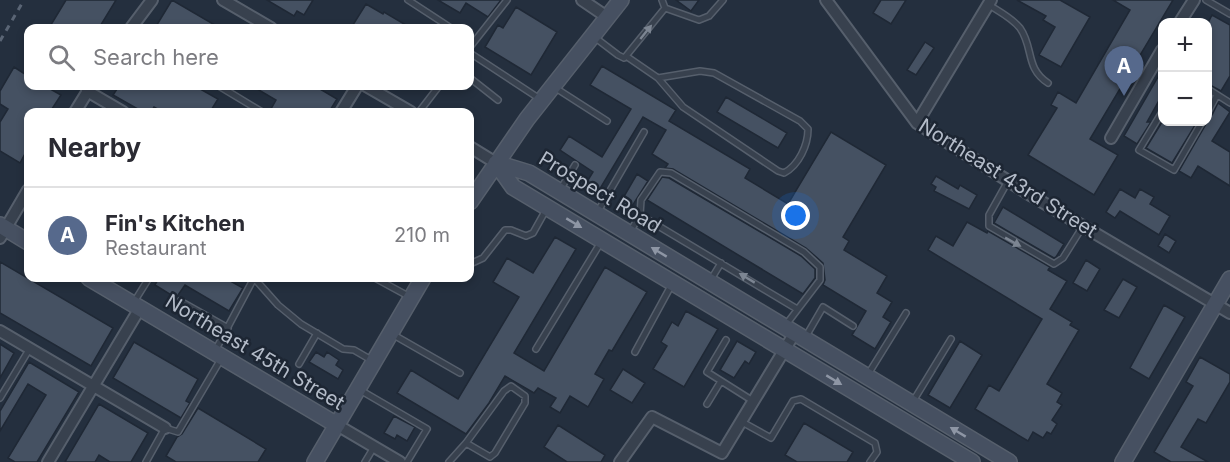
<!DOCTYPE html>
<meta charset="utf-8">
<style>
:root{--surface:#fff;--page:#f7f7f7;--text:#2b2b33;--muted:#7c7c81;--line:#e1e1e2;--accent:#56698c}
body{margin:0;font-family:Inter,sans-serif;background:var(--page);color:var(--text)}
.controls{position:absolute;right:18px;top:18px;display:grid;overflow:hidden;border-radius:12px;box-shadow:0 3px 9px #0003}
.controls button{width:54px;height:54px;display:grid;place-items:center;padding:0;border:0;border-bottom:2px solid var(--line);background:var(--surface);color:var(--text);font:30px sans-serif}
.you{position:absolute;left:796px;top:216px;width:21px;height:21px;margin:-15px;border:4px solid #fff;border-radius:50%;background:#1a73e8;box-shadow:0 0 0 9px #1a73e833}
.badge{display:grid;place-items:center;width:39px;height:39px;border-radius:50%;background:var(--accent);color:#fff;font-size:20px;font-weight:700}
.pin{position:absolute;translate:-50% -50px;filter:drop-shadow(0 2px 3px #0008)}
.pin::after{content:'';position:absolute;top:32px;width:21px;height:18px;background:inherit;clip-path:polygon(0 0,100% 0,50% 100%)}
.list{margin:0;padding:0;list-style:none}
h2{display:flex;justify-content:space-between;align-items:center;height:78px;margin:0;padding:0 24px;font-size:26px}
h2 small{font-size:20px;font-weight:400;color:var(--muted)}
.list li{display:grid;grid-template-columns:39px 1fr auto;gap:18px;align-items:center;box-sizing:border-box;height:96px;padding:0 24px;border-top:2px solid var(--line)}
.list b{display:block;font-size:22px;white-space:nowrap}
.list p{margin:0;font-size:20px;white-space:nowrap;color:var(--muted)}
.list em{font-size:20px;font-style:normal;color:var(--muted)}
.icon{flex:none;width:33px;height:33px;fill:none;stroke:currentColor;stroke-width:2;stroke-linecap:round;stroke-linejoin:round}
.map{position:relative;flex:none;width:1230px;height:462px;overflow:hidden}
.search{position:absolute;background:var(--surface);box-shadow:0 3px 9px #0003;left:24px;top:24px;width:450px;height:66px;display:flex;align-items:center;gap:15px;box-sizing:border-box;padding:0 21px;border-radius:12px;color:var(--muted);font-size:22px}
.panel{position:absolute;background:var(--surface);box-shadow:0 3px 9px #0003;left:24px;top:108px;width:450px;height:174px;border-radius:12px}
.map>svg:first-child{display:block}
.building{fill:#455162;stroke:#1f2835;stroke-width:1.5}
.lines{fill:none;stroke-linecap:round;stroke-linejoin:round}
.lane-casing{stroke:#565f6c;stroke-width:8}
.street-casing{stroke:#565f6c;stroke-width:14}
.secondary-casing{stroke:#565f6c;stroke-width:18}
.lane{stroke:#38414e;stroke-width:5}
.street{stroke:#38414e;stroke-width:10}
.secondary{stroke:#465061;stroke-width:15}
.rail{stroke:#5a6575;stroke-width:3;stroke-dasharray:6 6;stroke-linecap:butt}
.oneway{fill:#7c8592}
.oneway2{fill:#8e96a5}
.labels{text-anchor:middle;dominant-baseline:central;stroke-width:5;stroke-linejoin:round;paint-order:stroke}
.street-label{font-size:20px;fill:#b4bcc9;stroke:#1d2633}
</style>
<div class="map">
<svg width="1230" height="462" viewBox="0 0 1230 462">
<rect width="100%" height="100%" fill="#242f3e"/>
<!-- building -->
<path class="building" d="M66 0H116L99 28H49Z
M172 0 220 28H155Z
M267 0H313L304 15 297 11 294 16Z
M438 0H501L488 17 466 3 460 13Z
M676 0H699L691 11Z
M881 0H906L891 24 873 13Z
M1017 0H1060L1090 17 1061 67 1039 55 1055 27 1043 20 1046 16Z
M1113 0H1173L1090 139 1118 155 1094 195 1028 155 1057 108 1051 105 1058 92 1076 103 1130 10Z
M366 4 383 14 384 12 411 28H351Z
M516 7 557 32 531 75 485 47 498 25 503 28Z
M1212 15 1230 25V76L1221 91 1208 84V23Z
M925 42 934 48 916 75 907 70Z
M602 66 676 110 669 121 750 169 745 178 788 204 831 132 886 165 843 237 849 241 844 250 887 276 877 293 892 302 883 317 891 322 875 349 852 335 866 311 823 285 825 280 823 263 806 248 673 169 665 168 668 164 652 154 666 130 643 117 598 192 585 185 593 172 560 150 569 136 602 157 631 109 590 85Z
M14 67 28 76V86H45L61 95 50 112H28V148L20 163 0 151V122L8 109 0 104V91Z
M1162 70V95L1147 122H1151L1137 144 1124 136Z
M119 86H195L218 99 210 112H163L154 107 151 112H143L113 95Z
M252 86H315L337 99 329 112H277L271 109 276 100Z
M726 97 787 133 778 148 717 112Z
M1218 103 1230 112 1212 141 1230 152V186L1198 166 1191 178 1179 171 1206 124 1208 117 1212 115Z
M1162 122H1197L1172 163 1146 148Z
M637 174 648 181 629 211 619 205Z
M936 176 958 189 960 185 977 195 969 209 934 191 936 187 931 184Z
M662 177 669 178 801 256 815 269V278L803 294 647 200Z
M1120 189 1135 198 1140 189 1154 197 1150 204 1170 216 1159 235 1120 211 1115 218 1106 212Z
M1003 207 1064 244 1056 257 1054 258 994 223Z
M967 222 987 233 988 231 1050 267 1048 270 1067 281 1050 309 1072 322 1070 325 1079 330 1047 384 1062 393 1057 402 1062 405 1052 420 1057 424 1051 434 1047 432 1043 438 1033 432 1028 441 975 409 989 385 999 391 1042 319 928 250 936 236 953 246Z
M1165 234 1176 241 1169 253 1158 246Z
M555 237 576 249 514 353 544 371 605 267 647 292 612 351 609 350 595 374 604 379 588 407 570 396 560 413 550 407 556 398 538 388 534 393 505 376 489 403 466 434 397 393 411 370 458 399 519 297 493 282 507 258 533 273Z
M1086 260 1100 269 1087 291 1073 283Z
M0 262 113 328 91 366 0 313Z
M159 278H225L243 288 229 311 185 285 176 298 155 285Z
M1123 279 1137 287 1119 318 1104 310Z
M1164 305 1185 317 1149 379 1130 368Z
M686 311 718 329 684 387 653 369 667 346 661 342 672 322 678 326Z
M737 341 756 352 749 364 745 361 734 378 720 370Z
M960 341 982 355 950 408 928 395Z
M134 342 198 379 186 401 190 403 181 418 113 378Z
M0 344 14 353 0 378Z
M316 352 324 357 327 352 339 360 336 365 343 370 338 379 309 362Z
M1200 357 1230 374V382L1206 423 1198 419 1181 447 1208 462H1171L1154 452 1193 386 1186 382Z
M29 362 79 392 37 462H15L8 458 46 395 28 384 0 431V411Z
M623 369 645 383 632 403 610 390Z
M99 404 148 433 131 462H110L99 455 95 462H65Z
M198 408 266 449 258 462H176L166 456 177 437 182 434Z
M394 416 415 427 407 441 397 435 395 439 384 433Z
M804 423 853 452 847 462H797L785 455Z
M558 425 605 455 601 462H567L544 447Z"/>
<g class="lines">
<!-- lane casing -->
<g class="lane-casing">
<path id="lane" d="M408 0 451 28
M662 0 665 8 699 20 709 16 723 0
M1206 0 1230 14
M989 5C1000 12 1012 18 1020 28 1034 48 1025 68 1048 83
M593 36 618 55 624 58 626 56 658 78 700 71 714 73 800 121 808 129C808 145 799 165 784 173L778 171 683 107 658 78
M470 47 507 0
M470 53 540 99
M626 56 665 8
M470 78 498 100
M219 86 262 112
M554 87 607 121
M1208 89 1230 103
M419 112 439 86
M1162 112 1139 150 1174 170 1202 122
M1208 112 1217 95
M1008 181 989 215V226L1054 264 1063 258 1083 226
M560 190 575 165
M597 213 644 132
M640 215 797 309
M630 232 640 215 641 200 660 172 671 173 804 252 820 267V280L785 326
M470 264 483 258 505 230H511L526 236 533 233 547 208
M375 278 410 297
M710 281 721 263
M180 301 228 328
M134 302 149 278
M392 334 460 373
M805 338 823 307 853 326
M726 340 707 372 753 401
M536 349 601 242
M215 351 254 278 278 305 301 324 343 349 354 350 373 361
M635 352 672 284
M299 364 317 333
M867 376 906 313
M360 390 427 429 407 462
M0 398 30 348
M912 403 951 339
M707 404 721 381
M742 422 771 438 793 401 801 399 875 443 877 452 870 462
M146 462 165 428 178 432 221 359
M365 462 374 447
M449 462 466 443 504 391 511 386 525 396V403L495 453 490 457 466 443"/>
</g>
<!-- street casing -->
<g class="street-casing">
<path id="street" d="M223 0 271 28
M582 0 607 17
M826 0 917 123 1032 196 1230 313
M1180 22 1194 0
M131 28 152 0
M366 86 411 112
M87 91 123 112
M75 112 91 86
M341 112 357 86
M917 123 991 0
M1111 138 1162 50
M470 147 496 163
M0 238 28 190
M253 278H254
M0 331 165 428
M337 425 400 462
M48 462 140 308
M620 462 652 417 722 453 794 334"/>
</g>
<!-- secondary casing -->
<g class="secondary-casing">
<path id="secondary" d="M496 163 529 173 1009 462
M496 163 513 187 972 462
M470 202 527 119 621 0
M0 225 28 242
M89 278 337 425
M315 462 423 278
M1123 462 1230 279"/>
</g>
<!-- lane -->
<use href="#lane" class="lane"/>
<!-- street -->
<use href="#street" class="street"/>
<!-- secondary -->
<use href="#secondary" class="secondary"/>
<!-- rail -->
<path class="rail" d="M0 41 24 0"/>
</g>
<!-- one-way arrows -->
<defs><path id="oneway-solid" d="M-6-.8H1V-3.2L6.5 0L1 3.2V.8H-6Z" transform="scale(1.5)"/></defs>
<g class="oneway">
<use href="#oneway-solid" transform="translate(646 32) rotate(-51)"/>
<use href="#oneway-solid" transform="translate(1013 242) rotate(29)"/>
<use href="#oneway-solid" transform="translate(747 278) rotate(-149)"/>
</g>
<g class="oneway2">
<use href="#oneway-solid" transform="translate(574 223) rotate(31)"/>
<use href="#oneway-solid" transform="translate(659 252) rotate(-149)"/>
<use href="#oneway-solid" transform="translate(834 380) rotate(31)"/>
<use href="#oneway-solid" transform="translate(958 432) rotate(-149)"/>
</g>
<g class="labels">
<!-- street labels -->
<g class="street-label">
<text transform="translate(1008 178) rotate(32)">Northeast 43rd Street</text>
<text transform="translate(600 192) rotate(31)">Prospect Road</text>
<text transform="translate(255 352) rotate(31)">Northeast 45th Street</text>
</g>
</g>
</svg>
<div class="controls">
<button>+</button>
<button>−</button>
</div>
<div class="you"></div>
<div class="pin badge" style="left:1124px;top:96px">A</div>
<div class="search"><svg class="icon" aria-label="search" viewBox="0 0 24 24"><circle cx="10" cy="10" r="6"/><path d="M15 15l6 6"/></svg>Search here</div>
<section class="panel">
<h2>Nearby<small></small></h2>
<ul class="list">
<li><span class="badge">A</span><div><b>Fin's Kitchen</b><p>Restaurant</p></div><em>210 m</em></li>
</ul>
</section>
</div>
